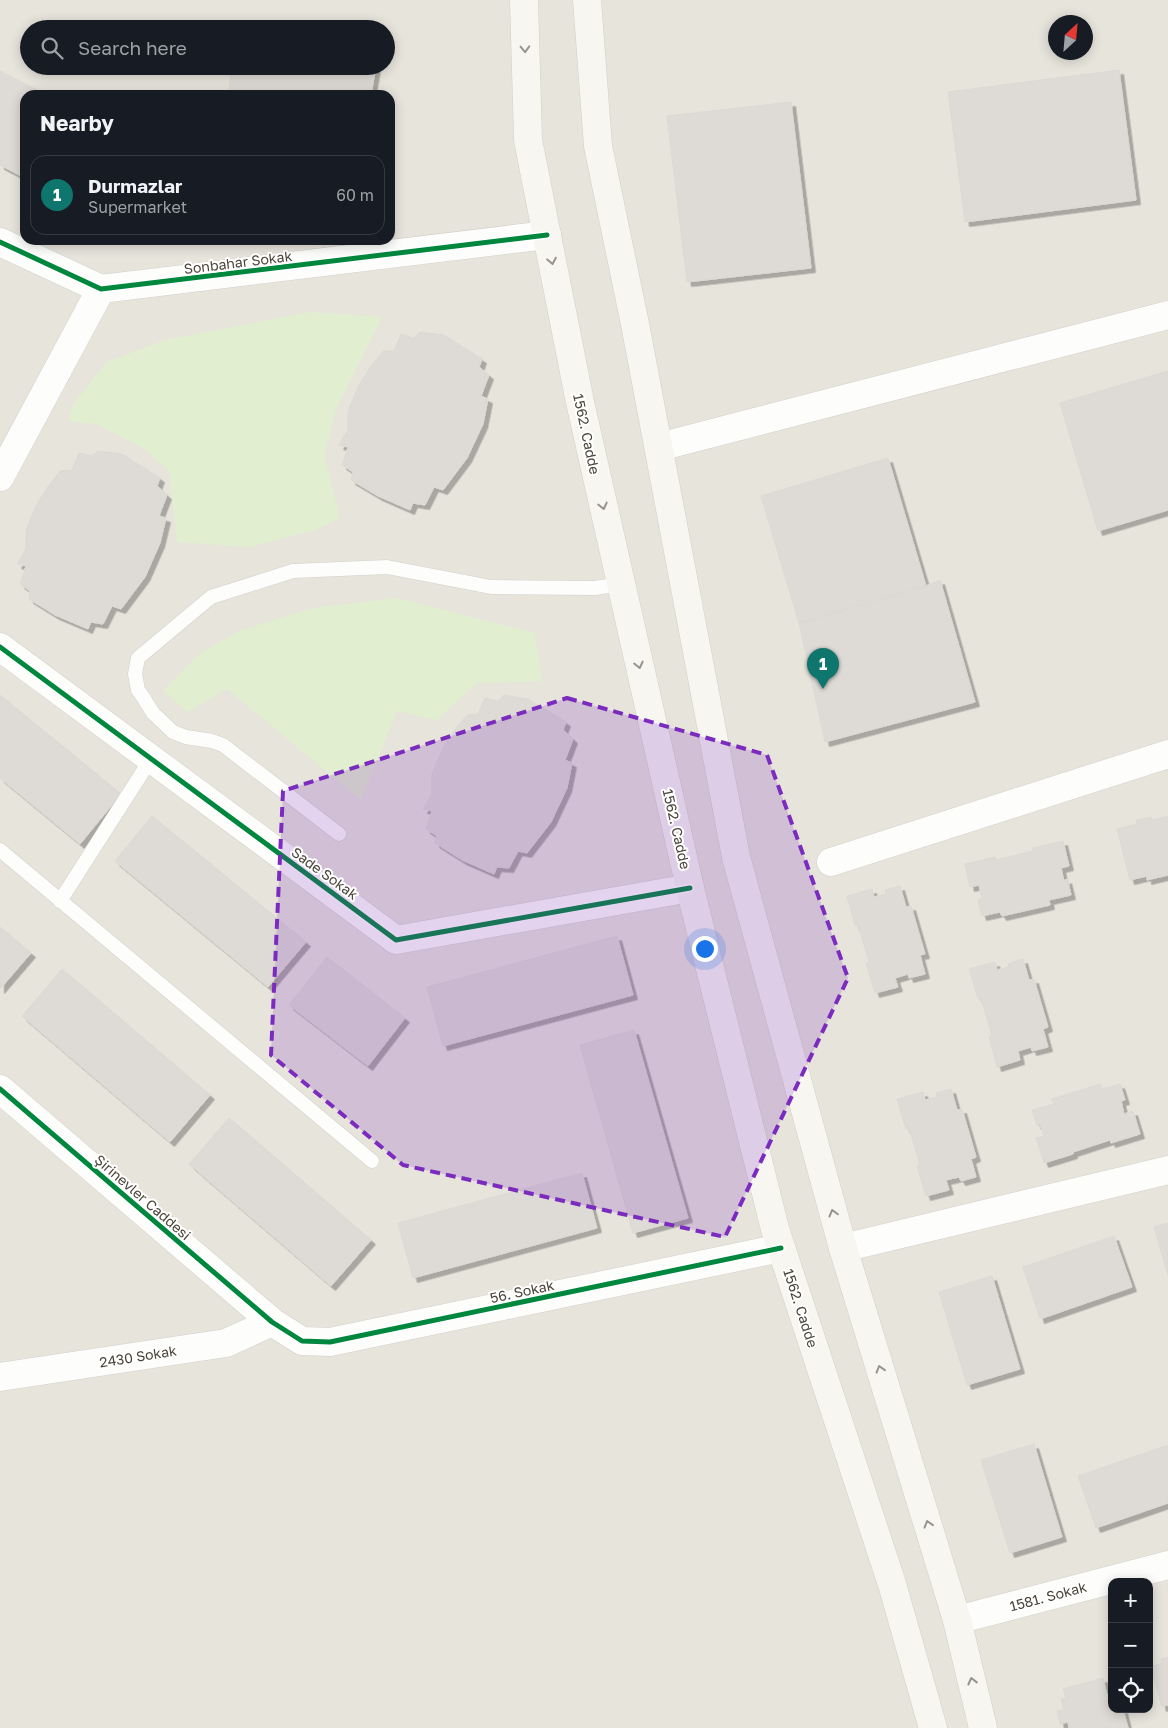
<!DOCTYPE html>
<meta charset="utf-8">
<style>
:root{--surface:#171b24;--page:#242831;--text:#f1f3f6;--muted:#9ea1a6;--line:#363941;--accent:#0f766e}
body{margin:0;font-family:"Golos Text",sans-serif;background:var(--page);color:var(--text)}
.controls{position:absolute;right:15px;bottom:15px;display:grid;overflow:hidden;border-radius:10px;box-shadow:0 2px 12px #0003}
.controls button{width:45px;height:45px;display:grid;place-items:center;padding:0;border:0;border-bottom:1px solid var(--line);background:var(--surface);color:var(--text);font:25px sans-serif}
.compass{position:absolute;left:1048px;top:15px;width:45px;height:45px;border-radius:50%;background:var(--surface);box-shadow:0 2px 12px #0003;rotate:26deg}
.you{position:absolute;left:704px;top:948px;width:18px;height:18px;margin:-12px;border:4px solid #fff;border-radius:50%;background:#1a73e8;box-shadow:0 0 0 8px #1a73e833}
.badge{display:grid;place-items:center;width:32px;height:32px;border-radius:50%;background:var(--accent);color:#fff;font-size:16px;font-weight:700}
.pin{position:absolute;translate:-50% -41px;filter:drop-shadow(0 1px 2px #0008)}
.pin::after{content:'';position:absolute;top:26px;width:18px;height:15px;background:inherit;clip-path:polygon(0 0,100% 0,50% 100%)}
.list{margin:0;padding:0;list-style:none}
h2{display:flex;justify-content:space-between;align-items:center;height:65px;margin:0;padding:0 20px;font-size:21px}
h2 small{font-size:16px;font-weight:400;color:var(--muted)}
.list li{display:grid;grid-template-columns:32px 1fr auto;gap:15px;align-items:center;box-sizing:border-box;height:80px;margin:0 10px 10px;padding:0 10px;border:1px solid var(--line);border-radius:15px}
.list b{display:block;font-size:19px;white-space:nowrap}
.list p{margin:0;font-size:16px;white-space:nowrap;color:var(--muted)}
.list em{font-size:16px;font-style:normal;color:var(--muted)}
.icon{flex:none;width:28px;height:28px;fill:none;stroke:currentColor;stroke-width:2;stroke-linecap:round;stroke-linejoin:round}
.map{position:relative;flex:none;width:1168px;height:1728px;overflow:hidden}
.search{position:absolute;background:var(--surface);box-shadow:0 2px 12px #0003;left:20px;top:20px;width:375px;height:55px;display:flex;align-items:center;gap:12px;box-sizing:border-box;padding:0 18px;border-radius:28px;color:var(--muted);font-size:19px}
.panel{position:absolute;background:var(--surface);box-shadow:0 2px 12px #0003;left:20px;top:90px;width:375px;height:155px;border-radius:15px}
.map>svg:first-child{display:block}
.residential{fill:#e7e4dc;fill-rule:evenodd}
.green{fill:#e1eecf}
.building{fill:#dedbd6;stroke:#dcd9d4;filter:url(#shadow)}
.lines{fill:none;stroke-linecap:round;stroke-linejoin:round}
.service-casing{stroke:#d2d0cb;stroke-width:15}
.minor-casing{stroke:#d2d0cb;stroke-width:29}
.secondary-casing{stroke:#d3cfc5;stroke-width:29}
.service{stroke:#fdfdfc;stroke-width:14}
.minor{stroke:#fdfdfc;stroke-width:28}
.secondary{stroke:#f7f6f1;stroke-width:28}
.cycleway-casing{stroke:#fff;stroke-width:8}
.cycleway{stroke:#00873e;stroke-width:5}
.oneway{stroke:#98948c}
.marked{fill:#7b2cbf;fill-opacity:0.2;stroke:#7b2cbf;stroke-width:4;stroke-dasharray:10 6;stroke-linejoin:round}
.labels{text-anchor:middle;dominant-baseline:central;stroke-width:4;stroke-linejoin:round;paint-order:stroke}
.street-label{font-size:14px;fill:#4b4439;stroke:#fff}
</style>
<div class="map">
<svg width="1168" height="1728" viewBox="0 0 1168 1728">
<defs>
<filter id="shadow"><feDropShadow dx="4.5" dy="4.5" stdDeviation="0" flood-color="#0004"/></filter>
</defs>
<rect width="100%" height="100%" fill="#f4f2ee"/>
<!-- residential -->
<path class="residential" d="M0 0H1168V1728H0ZM1056 22H1086V52H1056ZM29 29H386V66H29ZM25 95H390V240H25ZM1112 1582H1149V1709H1112Z"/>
<!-- green -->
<path class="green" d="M310 312 382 317 336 409 324 455 340 518 315 530 249 547 177 542 169 471 143 448 96 424 68 421 73 404 107 362 165 340Z
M397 598 535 633 542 681 477 683 437 720 397 711 361 800 227 689 187 712 163 691 198 655 239 631 313 608Z"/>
<!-- building -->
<path class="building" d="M232 66H376L371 95H228Z
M1119 70 1136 200 965 222 948 92Z
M0 71 47 95H25V178L0 165Z
M791 102 811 268 687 282 667 116Z
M420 332 444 335 482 359 479 367 489 375 481 396 488 399 483 424 467 458 443 490 434 487 425 505 413 503 410 510 378 496 351 480 353 472 342 465 348 447 339 445 348 430V411L358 387 369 369 383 351H394L401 334 414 338Z
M1168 371V510L1098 531 1060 403Z
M98 451 122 454 160 478 157 486 167 495 159 516 166 518 160 543 145 577 121 609 112 606 103 624 91 622 88 629 55 615 29 599 30 591 20 584 26 566 17 564 26 549V530L36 506 47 488 60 471 72 470 79 453 92 456Z
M888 458 926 586 799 623 761 496Z
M940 580 975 702 825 742 799 623 926 586Z
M0 695 121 794 80 844 0 778Z
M504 695 528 699 566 722 563 730 573 739 565 760 572 763 567 788 551 822 527 853 518 851 509 868 497 867 494 874 462 860 435 843 437 836 426 829 432 811 423 809 432 794V774L442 750 453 732 467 715 478 714 485 698 498 701Z
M152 816 306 942 268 987 115 861Z
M1168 816V875L1147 880V876L1130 880 1117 829 1137 824 1136 820 1151 817 1153 820Z
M1063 841 1069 866 1061 868 1064 881 1067 879 1071 895 1049 900 1050 905 1002 916 1000 912 982 916 978 900 982 899 979 885 970 887 965 864 995 857 996 860 1033 851V848Z
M900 886 906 907 911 906 925 954 920 955 925 974 909 978 908 974 895 978 898 987 875 993 866 963 869 962 858 925 855 926 847 896 872 889 874 897 886 894 885 890Z
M0 927 31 953 0 989Z
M617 936 633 995 443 1046 427 987Z
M327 957 405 1018 368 1066 289 1005Z
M1023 959 1029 980 1034 979 1048 1027 1043 1029 1048 1047 1032 1051 1031 1047 1018 1051 1020 1060 997 1067 989 1036H992L981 998 978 999 969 969 995 962 997 970 1009 967 1008 964Z
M62 969 210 1095 170 1142 22 1016Z
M634 1030 688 1218 633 1233 580 1045Z
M1100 1084 1102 1089 1120 1084 1125 1100 1121 1101 1124 1114 1133 1111 1140 1134 1111 1143 1110 1140 1073 1152V1154L1044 1163 1036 1138 1044 1136 1040 1124 1037 1125 1032 1110 1054 1104 1052 1099Z
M951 1089 957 1110 962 1109 976 1157 971 1159 976 1177 961 1181 959 1177 946 1180 949 1190 926 1196 917 1166 920 1165 909 1128 906 1129 897 1099 923 1092 925 1100 937 1097 936 1093Z
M229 1118 371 1240 331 1286 189 1164Z
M582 1173 597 1228 413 1278 398 1223Z
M1168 1223V1275L1154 1227Z
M1114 1236 1132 1287 1040 1319 1023 1267Z
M992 1276 1020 1369 967 1385 939 1292Z
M1034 1444 1062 1537 1010 1553 981 1460Z
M1168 1445V1503L1096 1528 1078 1476Z
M1168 1657V1705L1162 1707 1151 1667 1162 1663 1161 1659Z
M1103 1678 1107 1695 1112 1694V1709H1123L1128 1728H1069L1068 1722 1060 1724 1057 1711 1064 1710 1061 1699 1066 1698 1063 1689Z"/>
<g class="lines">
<!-- service casing -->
<g class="service-casing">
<path id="service" d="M339 834 223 745 212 741 186 737 173 732 153 713 143 697 138 690 135 674 138 658 211 597 293 571 387 567 491 587 595 588 621 584
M0 850 372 1161
M60 901 151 759"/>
</g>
<!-- minor casing -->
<g class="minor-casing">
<path id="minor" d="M0 242 101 289 547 235
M659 447 1168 315
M0 477 101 289
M0 647 396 940 690 888
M831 862 1168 754
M0 1089 272 1322 302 1341 330 1342 781 1248
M843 1248 1168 1170
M0 1377 226 1343 272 1322
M957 1620 1168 1565"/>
</g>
<!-- secondary casing -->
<g class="secondary-casing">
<path id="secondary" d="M524 0 528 140 580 402 690 888 775 1229 892 1584 933 1728
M587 0 598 146 635 324 736 857 843 1248 957 1620 983 1728"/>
</g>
<!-- service -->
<use href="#service" class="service"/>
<!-- minor -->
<use href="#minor" class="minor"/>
<!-- secondary -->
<use href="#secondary" class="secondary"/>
<!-- cycleway casing -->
<g class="cycleway-casing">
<path id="cycleway" d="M0 242 101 289 547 235
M0 647 396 940 690 888
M0 1089 272 1322 302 1341 330 1342 781 1248"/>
</g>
<!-- cycleway -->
<use href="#cycleway" class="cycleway"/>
</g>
<!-- one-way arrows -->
<defs><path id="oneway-chevron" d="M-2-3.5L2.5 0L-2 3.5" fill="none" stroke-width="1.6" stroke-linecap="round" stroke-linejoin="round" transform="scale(1.25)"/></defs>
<g class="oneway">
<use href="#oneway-chevron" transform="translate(525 49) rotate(88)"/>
<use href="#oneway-chevron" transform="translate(552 261) rotate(79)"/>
<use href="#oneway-chevron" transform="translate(603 506) rotate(77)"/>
<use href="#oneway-chevron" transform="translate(639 665) rotate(77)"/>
<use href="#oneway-chevron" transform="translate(833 1213) rotate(-105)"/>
<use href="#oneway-chevron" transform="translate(880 1369) rotate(-107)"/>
<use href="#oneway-chevron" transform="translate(928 1524) rotate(-107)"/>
<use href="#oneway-chevron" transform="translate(972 1681) rotate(-104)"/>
</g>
<!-- marked area -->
<path class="marked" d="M567 698 767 755 848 978 725 1237 403 1165 271 1055 283 791Z"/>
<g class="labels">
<!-- street labels -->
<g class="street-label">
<text transform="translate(238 262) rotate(-7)">Sonbahar Sokak</text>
<text transform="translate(587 434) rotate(78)">1562. Cadde</text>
<text transform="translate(677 829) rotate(77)">1562. Cadde</text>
<text transform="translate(325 873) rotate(36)">Sade Sokak</text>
<text transform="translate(143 1197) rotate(41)">Şirinevler Caddesi</text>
<text transform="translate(522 1291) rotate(-12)">56. Sokak</text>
<text transform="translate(801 1308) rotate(72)">1562. Cadde</text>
<text transform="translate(138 1356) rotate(-9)">2430 Sokak</text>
<text transform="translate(1048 1596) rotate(-15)">1581. Sokak</text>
</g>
</g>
</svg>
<div class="controls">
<button>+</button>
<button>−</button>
<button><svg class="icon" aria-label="locate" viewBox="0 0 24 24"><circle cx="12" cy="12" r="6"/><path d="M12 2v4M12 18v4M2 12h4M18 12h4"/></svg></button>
</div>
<svg class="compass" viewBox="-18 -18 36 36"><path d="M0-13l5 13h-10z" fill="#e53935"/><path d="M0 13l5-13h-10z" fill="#9ea1a6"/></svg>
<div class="you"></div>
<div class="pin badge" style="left:823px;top:689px">1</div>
<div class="search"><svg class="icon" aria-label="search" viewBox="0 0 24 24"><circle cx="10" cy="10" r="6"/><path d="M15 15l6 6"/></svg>Search here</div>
<section class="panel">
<h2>Nearby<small></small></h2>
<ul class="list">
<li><span class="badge">1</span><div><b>Durmazlar</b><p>Supermarket</p></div><em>60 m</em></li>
</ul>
</section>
</div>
